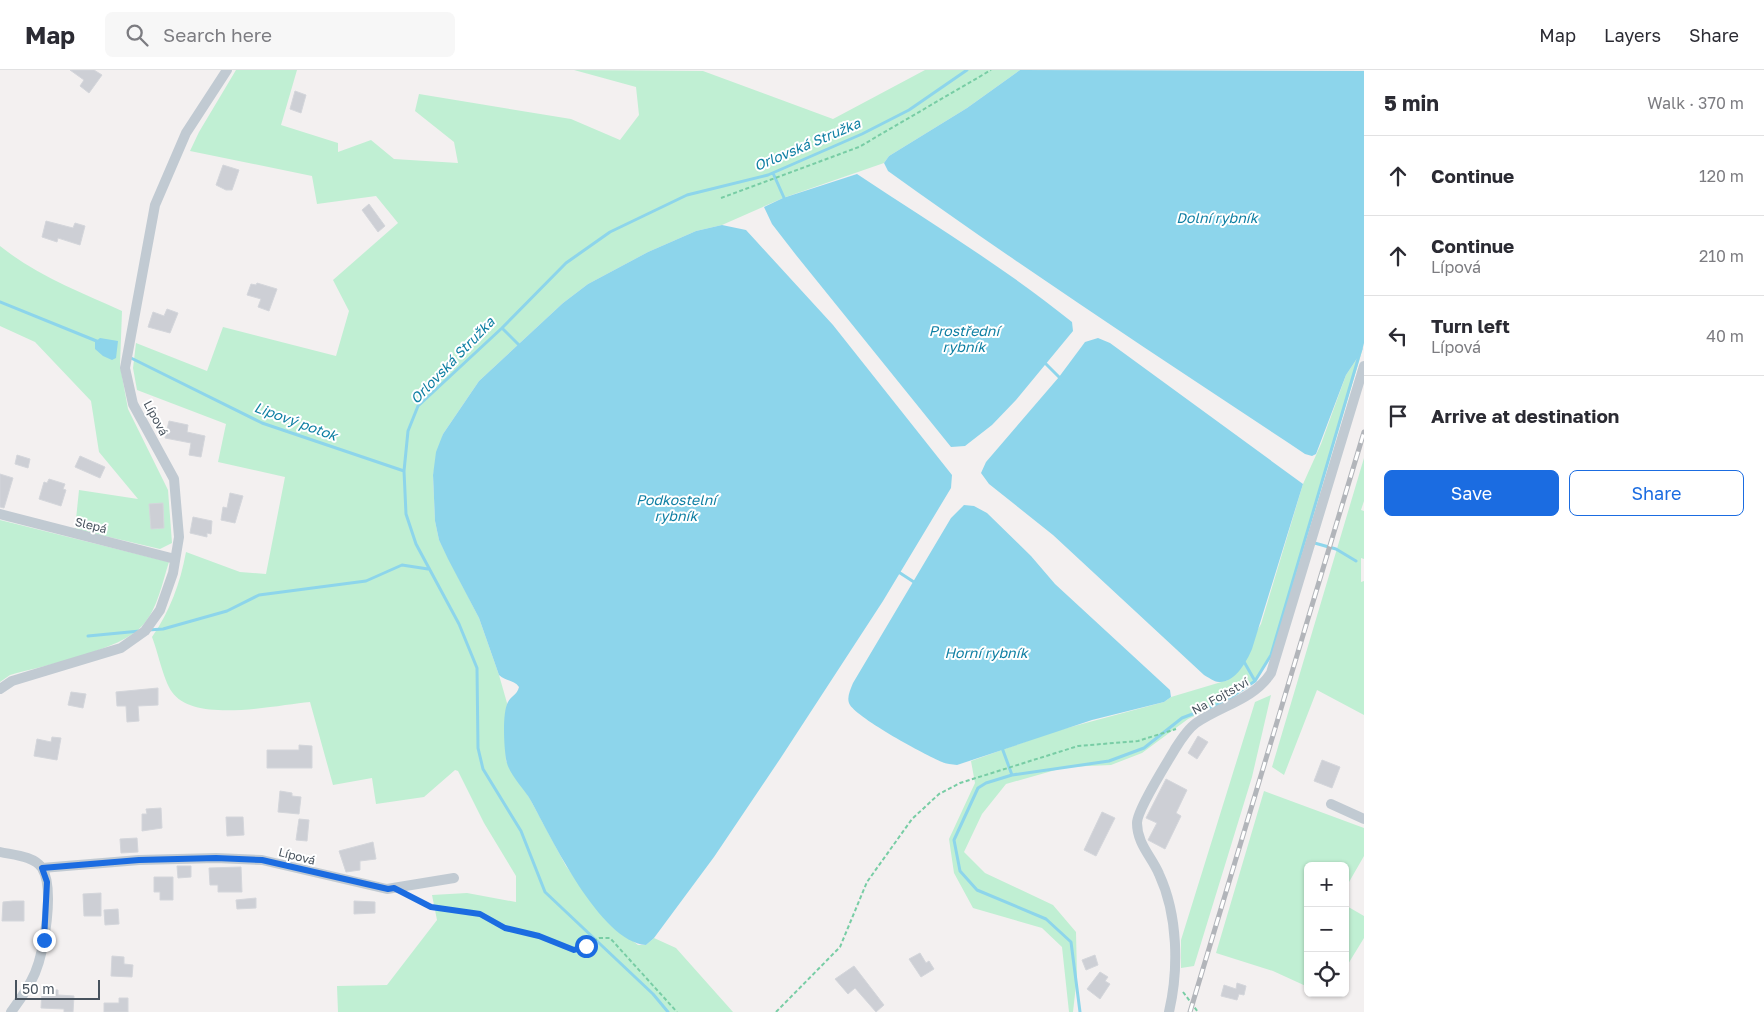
<!DOCTYPE html>
<meta charset="utf-8">
<style>
:root{--surface:#fff;--page:#f7f7f7;--text:#2b2b33;--muted:#7c7c81;--line:#e1e1e2;--accent:#1b6ce1}
body{margin:0;font-family:"Golos Text",sans-serif;background:var(--page);color:var(--text)}
.controls{position:absolute;right:15px;bottom:15px;display:grid;overflow:hidden;border-radius:8px;box-shadow:0 1px 4px #0004}
.controls button{width:45px;height:45px;display:grid;place-items:center;padding:0;border:0;border-bottom:1px solid var(--line);background:var(--surface);color:var(--text);font:25px sans-serif}
.scale{position:absolute;left:15px;bottom:12px;width:85px;box-sizing:border-box;padding-left:5px;border:2px solid #48535e;border-top:0;font-size:14px;line-height:18px;white-space:nowrap;color:#48535e;-webkit-text-stroke:4px #fff;paint-order:stroke}
.stop{position:absolute;width:15px;height:15px;margin:-11px;border:4px solid #1b6ce1;border-radius:50%;background:#fff}
.stop.end{background:#1b6ce1;border-color:#fff;box-shadow:0 1px 5px #0008}
.list{margin:0;padding:0;list-style:none}
h2{display:flex;justify-content:space-between;align-items:center;height:65px;margin:0;padding:0 20px;font-size:21px}
h2 small{font-size:16px;font-weight:400;color:var(--muted)}
.list li{display:grid;grid-template-columns:32px 1fr auto;gap:15px;align-items:center;box-sizing:border-box;height:80px;padding:0 20px;border-top:1px solid var(--line)}
.list b{display:block;font-size:19px;white-space:nowrap}
.list p{margin:0;font-size:16px;white-space:nowrap;color:var(--muted)}
.list em{font-size:16px;font-style:normal;color:var(--muted)}
.actions{display:flex;gap:10px;padding:15px 20px}
.actions a{flex:1;padding:11px 0;border:1px solid var(--accent);border-radius:8px;text-align:center;font-size:18px;color:var(--accent)}
.actions .main{background:var(--accent);color:#fff}
.icon{flex:none;width:28px;height:28px;fill:none;stroke:currentColor;stroke-width:2;stroke-linecap:round;stroke-linejoin:round}
.map{position:relative;flex:none;width:1364px;height:942px;overflow:hidden}
header{display:flex;align-items:center;gap:30px;box-sizing:border-box;height:70px;padding:0 25px;background:var(--surface);border-bottom:1px solid var(--line)}
header strong{font-size:24px}
nav{display:flex;gap:28px;margin-inline-start:auto;font-size:18px}
.search{width:350px;height:45px;background:var(--page);display:flex;align-items:center;gap:12px;box-sizing:border-box;padding:0 18px;border-radius:8px;color:var(--muted);font-size:19px}
main{display:flex}
aside{flex:1;background:var(--surface)}
.map>svg:first-child{display:block}
.green{fill:#c0efd3}
.water{fill:#8dd5eb}
.lines{fill:none;stroke-linecap:round;stroke-linejoin:round}
.stream{stroke:#8dd5eb;stroke-width:3}
.building{fill:#cdcfd5;stroke:#d4d6db}
.path{stroke:#78cda5;stroke-width:2;stroke-dasharray:4 2.5;stroke-linecap:butt}
.street{stroke:#c1cad2;stroke-width:10}
.rail-casing{stroke:#b2b5ba;stroke-width:5}
.rail{stroke:#fff;stroke-width:3;stroke-dasharray:9;stroke-linecap:butt}
.route{stroke:#1b6ce1;stroke-width:6}
.labels{text-anchor:middle;dominant-baseline:central;stroke-width:4;stroke-linejoin:round;paint-order:stroke}
.street-label{font-size:12px;fill:#48535e;stroke:#fff}
.water-label{font-size:14px;font-style:italic;fill:#0e7fa3;stroke:#fff}
</style>
<header>
<strong>Map</strong>
<div class="search"><svg class="icon" aria-label="search" viewBox="0 0 24 24"><circle cx="10" cy="10" r="6"/><path d="M15 15l6 6"/></svg>Search here</div>
<nav><a>Map</a><a>Layers</a><a>Share</a></nav>
</header>
<main>
<div class="map">
<svg width="1364" height="942" viewBox="0 0 1364 942">
<rect width="100%" height="100%" fill="#f3f0f0"/>
<!-- green -->
<path class="green" d="M236 0H297L281 55 338 73V82L371 70 394 89 458 93 454 72 415 41 419 24 571 49 620 70 639 45 636 17 574 0 703 1 833 49 925 0H1020L967 38 889 86 884 93 783 128 722 155 696 161 648 182 588 214 563 233 479 311 443 364 433 405 435 451 439 470 479 548 499 605 507 633 505 663 506 691 530 729 566 796 608 852 638 875H646L654 868 676 878 733 942H338L337 916 387 915 437 850 432 825 467 823 516 832V806L484 753 458 701 455 700 424 727 376 734 372 708 333 715 310 632C276 635 194 654 172 622 163 609 158 582 152 567 170 541 180 514 186 482L240 502 266 504 285 407 218 392 226 354 137 320 133 298 136 273 207 301 223 257 336 286 349 241 333 210 398 153 376 126 317 134 312 106 190 81 199 62Z
M0 176C36 205 80 222 122 241L120 295 128 339 168 420 172 473 160 479 75 459 79 420 138 429 99 382 91 331 35 272 0 256Z
M1362 281 1271 585 1255 611 1224 632 1188 649 1142 683 1111 695 1066 697 1006 714 982 744 964 782 985 803 1053 835 1076 862 1077 906 1073 942H1069L1062 877 1042 858 973 838 954 803 949 769 975 713 971 691 1052 662 1164 632 1171 627 1228 610 1261 554 1303 414 1321 374 1346 305Z
M1364 388V431L1361 440 1364 441V489L1361 488V512L1364 511V645L1317 620 1284 705 1272 697Z
M0 450 169 492C162 513 158 538 143 555 120 581 45 595 10 605L0 612Z
M1271 625 1252 707 1194 896 1181 898V870L1255 632Z
M1264 721 1364 758V786L1345 819V796H1308V917L1273 901 1216 883Z
M1345 835 1364 846V868L1345 899Z"/>
<!-- water -->
<path class="water" d="M1020 0 1364 1V273L1362 281 1346 305 1316 384 1312 386 1305 384C1165 291 1024 199 888 101L884 93 889 86 967 38Z
M857 104C929 152 1004 197 1072 252L1073 261 1016 330 992 355 965 376 951 377 796 185 772 154 764 137 783 128Z
M722 155 746 160 757 172 833 255 952 405 951 418 883 531 780 689 714 787 654 868 646 875C600 872 551 767 531 731 524 718 508 704 506 689 504 676 502 643 508 632 511 626 517 625 519 617 514 610 505 611 499 605L479 548 448 489 439 470 435 451 433 405 436 382 443 364 479 311 563 233 588 214 648 182 696 161Z
M100 268 118 271 116 288 112 290 103 286 95 279V272Z
M1098 268 1110 273 1303 414 1252 579C1247 591 1235 613 1219 612 1214 612 1208 607 1204 605L1053 465 989 414 981 403 986 392 1059 307 1085 272Z
M964 435 974 436 987 443 1031 486 1055 514 1170 620 1171 627 1164 632 1092 650 957 695C952 694 946 694 942 692 925 685 859 649 850 635 846 628 850 621 853 613L951 448Z"/>
<g class="lines">
<!-- stream -->
<path class="stream" d="M773 103 785 130
M0 232 99 272
M502 258 521 277
M131 288 262 353 404 401
M1044 292 1061 309
M1311 472 1336 479 1356 491
M897 501 917 514
M148 560 163 559 227 541 259 525 366 511 402 495 428 499
M88 566 140 561
M1243 590 1255 611
M1001 675 1012 705
M668 942 653 924 545 822 521 761 483 699 478 678 477 598 459 554 416 474 406 444 404 401 408 361 418 336 502 258 566 193 610 162 687 125 768 105 862 64 909 40 967 0
M1080 942 1071 872 1046 849 977 820 960 801 954 770 978 718 986 713 1012 705 1109 691 1144 678 1182 648 1224 632 1255 611 1271 585 1361 279"/>
</g>
<!-- building -->
<path class="building" d="M70 0H94L102 5 89 23 80 16 84 10Z
M295 21 306 25 301 43 290 39Z
M223 95 239 100 232 120H226L216 115Z
M369 134 385 156 378 162 362 140Z
M46 151 73 158 75 153 85 156 80 175 58 168 57 172 42 167Z
M257 213 277 219 269 241 258 237 261 229 247 225 251 214 256 215Z
M167 239 178 243 170 263 148 257 153 242 164 246Z
M169 351 188 355 187 362 205 366 201 387 189 385 191 373 165 368Z
M17 385 30 389 28 398 15 394Z
M80 386 105 397 100 408 75 397Z
M0 404 13 408 4 438 0 437Z
M49 409 65 414 63 419 66 420 61 436 39 429 44 412 47 413Z
M230 423 243 426 235 453 221 450 223 437 227 438Z
M163 433 164 458 151 459 149 434Z
M193 447 212 451 211 464 207 463V467L190 463Z
M158 618V635L138 636 139 651 127 652 126 636H117L116 622Z
M71 622 86 624 83 638 68 635Z
M1198 666 1208 672 1197 689 1188 683Z
M52 667 61 668 57 690 34 686 37 669 51 672Z
M299 675 312 676V698H267V680H299Z
M1322 690 1340 697 1332 718 1314 711Z
M1166 709 1187 720 1176 743 1181 746 1165 779 1148 770 1157 753 1146 748Z
M280 721 292 723V726L301 727 299 744 278 742Z
M161 738 162 758 142 761V744H147L146 739Z
M1102 742 1115 748 1096 786 1084 780Z
M226 747H243L244 765 227 766Z
M299 749 309 750 307 771 296 770Z
M137 768 138 782 121 783 120 769Z
M373 772 376 789 360 791V800L346 802 339 781Z
M177 796H191V807L178 808Z
M241 797 242 822H218V815H210L209 798Z
M154 807H173V830H160V822H154Z
M101 823V846H84L83 824Z
M256 828V838L237 839 236 830Z
M13 831H24V851H2L3 832Z
M354 831 375 832V843L354 844Z
M118 839 119 854 105 855 104 840Z
M920 883 926 893 929 891 934 899 921 907 909 889Z
M1095 885 1098 895 1086 900 1082 890Z
M112 886 124 887V894L133 895 132 907 111 906Z
M854 896 884 935 876 942 855 918 848 924 835 909Z
M1100 902 1108 907 1105 911 1110 914 1100 929 1087 919Z
M1237 913 1246 916 1244 925 1239 924 1237 930 1221 926 1224 915 1236 919Z
M42 919 58 920V925L74 926 73 942H64V939L41 938Z
M119 928H128V942H104V933H119Z"/>
<g class="lines">
<!-- path -->
<path class="path" d="M721 128 859 77 991 0
M410 826 431 837 480 844 505 857 539 866 574 879 586 876 599 868H610L677 942
M1183 922 1198 942
M776 942 840 877 867 812 912 749 939 724 960 713 1078 676 1138 671 1176 659"/>
<!-- street -->
<path class="street" d="M0 444 175 489
M0 619 12 611 121 578 145 561 160 540 173 503 179 467 174 409 133 334 125 298 155 135 186 63 227 0
M1331 734 1364 749
M0 782C13 785 34 786 42 798 55 819 44 881 35 903 29 917 20 930 11 942
M42 798 139 790 216 788 262 790 387 819 454 808
M1169 942C1179 899 1178 845 1159 804 1152 787 1137 774 1137 753 1137 740 1167 693 1175 679 1180 671 1189 658 1196 653 1222 635 1253 630 1271 603L1364 296"/>
<!-- rail casing -->
<g class="rail-casing">
<path id="rail" d="M1190 942 1364 362"/>
</g>
<!-- rail -->
<use href="#rail" class="rail"/>
</g>
<g class="lines">
<!-- route -->
<path class="route" d="M44 870 47 812 42 798 139 790 216 788 262 790 388 819 394 818 431 837 480 844 505 858 539 866 574 880 586 876"/>
</g>
<g class="labels">
<!-- street labels -->
<g class="street-label">
<text transform="translate(156 348) rotate(62)">Lípová</text>
<text transform="translate(91 455) rotate(14)">Slepá</text>
<text transform="translate(1220 626) rotate(-29)">Na Fojtství</text>
<text transform="translate(297 786) rotate(14)">Lípová</text>
</g>
<!-- water labels -->
<g class="water-label">
<text transform="translate(807 74) rotate(-23)">Orlovská Stružka</text>
<text x="1217" y="147">Dolní rybník</text>
<text x="964" y="260">Prostřední<tspan x="964" dy="16">rybník</tspan></text>
<text transform="translate(452 290) rotate(-46)">Orlovská Stružka</text>
<text transform="translate(296 351) rotate(20)">Lipový potok</text>
<text x="676" y="429">Podkostelní<tspan x="676" dy="16">rybník</tspan></text>
<text x="986" y="582">Horní rybník</text>
</g>
</g>
</svg>
<div class="controls">
<button>+</button>
<button>−</button>
<button><svg class="icon" aria-label="locate" viewBox="0 0 24 24"><circle cx="12" cy="12" r="6"/><path d="M12 2v4M12 18v4M2 12h4M18 12h4"/></svg></button>
</div>
<div class="scale">50 m</div>
<div class="stop" style="left:586px;top:876px"></div>
<div class="stop end" style="left:44px;top:870px"></div>
</div>
<aside>
<h2>5 min<small>Walk · 370 m</small></h2>
<ul class="list">
<li><svg class="icon" aria-label="ahead" viewBox="0 0 24 24"><path d="M12 20V5M6 11l6-6 6 6"/></svg><div><b>Continue</b></div><em>120 m</em></li>
<li><svg class="icon" aria-label="ahead" viewBox="0 0 24 24"><path d="M12 20V5M6 11l6-6 6 6"/></svg><div><b>Continue</b><p>Lípová</p></div><em>210 m</em></li>
<li><svg class="icon" aria-label="left" viewBox="0 0 24 24"><path d="M17 20v-9H6M10 6l-5 5 5 5"/></svg><div><b>Turn left</b><p>Lípová</p></div><em>40 m</em></li>
<li><svg class="icon" aria-label="arrive" viewBox="0 0 24 24"><path d="M6 21V4h12l-3 4 3 4H6"/></svg><div><b>Arrive at destination</b></div></li>
</ul>
<div class="actions"><a class="main">Save</a><a>Share</a></div>
</aside>
</main>
